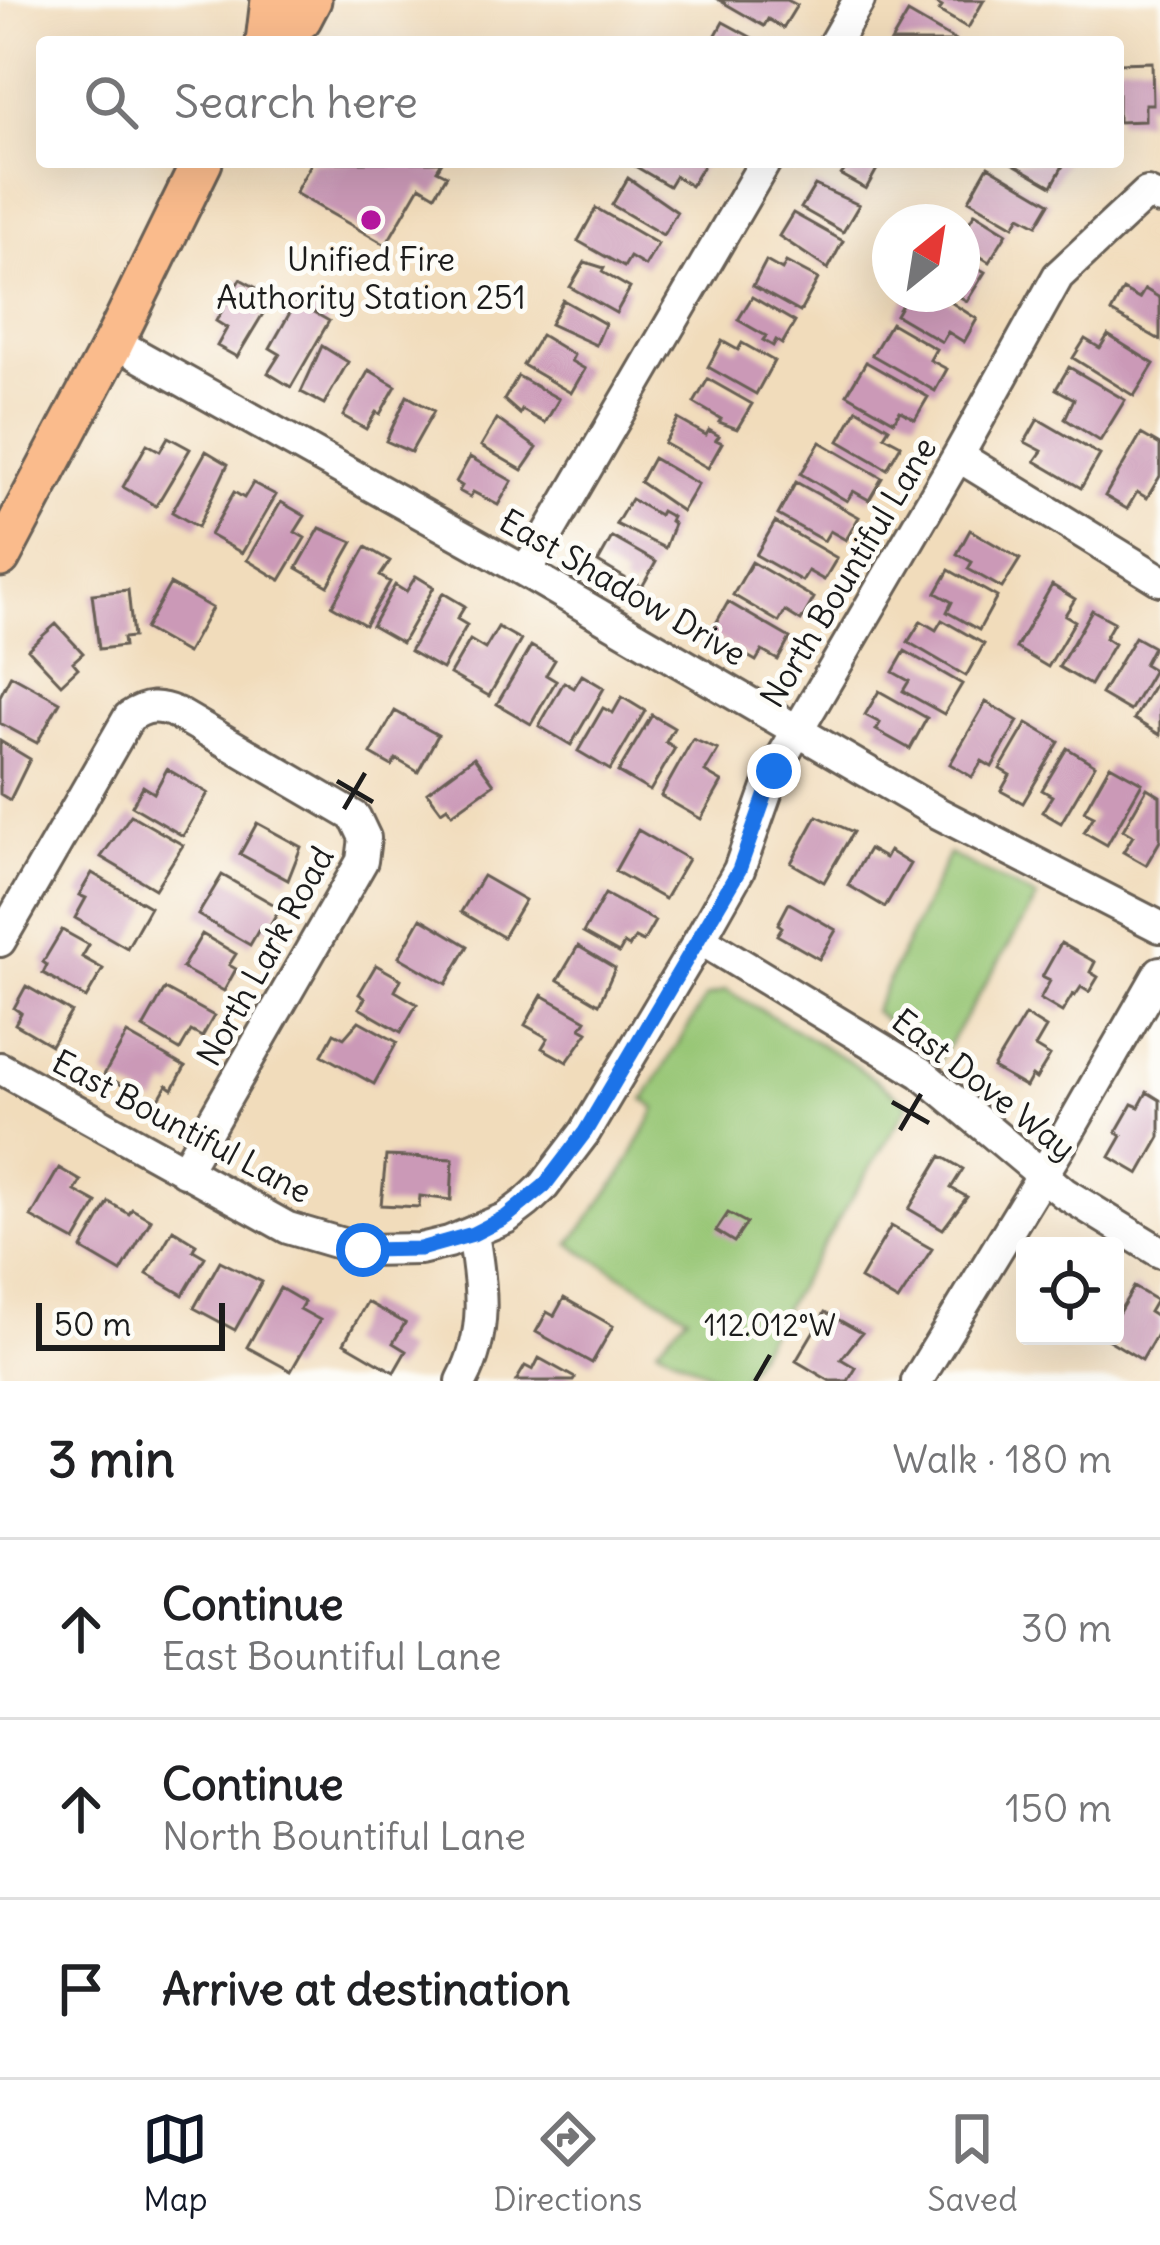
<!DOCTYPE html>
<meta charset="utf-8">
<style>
:root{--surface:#fff;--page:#f6f6f6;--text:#202124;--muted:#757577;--line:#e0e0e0;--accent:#111827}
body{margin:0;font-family:Delius,sans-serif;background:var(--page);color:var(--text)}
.controls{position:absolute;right:36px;bottom:36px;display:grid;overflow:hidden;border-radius:12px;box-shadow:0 12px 48px #0002}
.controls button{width:108px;height:108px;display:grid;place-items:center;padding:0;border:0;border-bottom:3px solid var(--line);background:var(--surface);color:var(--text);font:60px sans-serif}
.compass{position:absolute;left:872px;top:204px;width:108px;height:108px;border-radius:50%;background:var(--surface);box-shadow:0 12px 48px #0002;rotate:30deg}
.scale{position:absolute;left:36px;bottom:30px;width:189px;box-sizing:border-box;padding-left:12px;border:6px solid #1c1c1c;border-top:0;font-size:33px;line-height:42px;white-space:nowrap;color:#1c1c1c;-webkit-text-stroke:9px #fdfcf7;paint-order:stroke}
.stop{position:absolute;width:36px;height:36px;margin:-27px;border:9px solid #1a73e8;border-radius:50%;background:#fff}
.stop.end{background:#1a73e8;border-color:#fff;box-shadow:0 3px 12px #0008}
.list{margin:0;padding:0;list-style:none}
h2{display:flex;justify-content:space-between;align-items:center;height:156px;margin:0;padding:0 48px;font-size:51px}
h2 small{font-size:39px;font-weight:400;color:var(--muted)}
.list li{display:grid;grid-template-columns:78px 1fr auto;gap:36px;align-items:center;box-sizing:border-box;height:180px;padding:0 48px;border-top:3px solid var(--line)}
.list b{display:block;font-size:45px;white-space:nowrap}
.list p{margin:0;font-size:39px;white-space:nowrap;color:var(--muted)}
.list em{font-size:39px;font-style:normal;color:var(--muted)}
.icon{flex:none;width:66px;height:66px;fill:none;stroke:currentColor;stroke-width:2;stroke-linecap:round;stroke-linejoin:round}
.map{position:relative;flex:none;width:1160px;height:1381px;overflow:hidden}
.search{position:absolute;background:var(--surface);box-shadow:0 12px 48px #0002;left:36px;right:36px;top:36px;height:132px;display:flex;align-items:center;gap:30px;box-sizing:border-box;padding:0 42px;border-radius:12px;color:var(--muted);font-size:45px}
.sheet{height:696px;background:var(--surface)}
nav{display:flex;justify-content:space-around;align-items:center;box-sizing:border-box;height:168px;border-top:3px solid var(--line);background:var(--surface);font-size:33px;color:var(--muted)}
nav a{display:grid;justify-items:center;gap:6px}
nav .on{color:var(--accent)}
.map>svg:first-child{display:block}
.green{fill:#97c675;stroke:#5a7148;stroke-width:3}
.building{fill:#cb99b7}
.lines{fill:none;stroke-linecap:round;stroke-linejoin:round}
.minor-casing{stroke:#675f54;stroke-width:36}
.major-casing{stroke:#675f54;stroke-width:45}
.minor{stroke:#fff;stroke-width:30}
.major{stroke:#fabb8c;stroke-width:39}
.route{stroke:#1a73e8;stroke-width:15}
.ticks{fill:none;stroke:#1c1c1c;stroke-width:4.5}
.poi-dot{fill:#b5179e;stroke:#fdfcf7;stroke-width:4.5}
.labels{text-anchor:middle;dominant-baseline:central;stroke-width:10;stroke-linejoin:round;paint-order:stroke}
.poi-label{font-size:33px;fill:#1c1c1c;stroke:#fdfcf7}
.street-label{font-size:33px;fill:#1c1c1c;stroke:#fdfcf7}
.ticks-label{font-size:30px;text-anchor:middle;fill:#1c1c1c;stroke:#fdfcf7;stroke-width:10;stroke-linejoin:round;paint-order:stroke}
</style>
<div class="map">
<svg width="1160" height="1381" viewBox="0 0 1160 1381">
<rect width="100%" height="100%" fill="#fdfcf7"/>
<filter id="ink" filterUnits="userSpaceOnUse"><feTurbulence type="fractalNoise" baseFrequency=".00833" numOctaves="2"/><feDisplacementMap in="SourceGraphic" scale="24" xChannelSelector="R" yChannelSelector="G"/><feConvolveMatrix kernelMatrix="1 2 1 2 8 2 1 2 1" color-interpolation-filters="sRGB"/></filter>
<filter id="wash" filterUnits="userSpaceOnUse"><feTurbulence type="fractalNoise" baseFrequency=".004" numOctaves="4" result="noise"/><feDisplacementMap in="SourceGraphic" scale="48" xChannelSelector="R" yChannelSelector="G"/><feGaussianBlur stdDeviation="2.7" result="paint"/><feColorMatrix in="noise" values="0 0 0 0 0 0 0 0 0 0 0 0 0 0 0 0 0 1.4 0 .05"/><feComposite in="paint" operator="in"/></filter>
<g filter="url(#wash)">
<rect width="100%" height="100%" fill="#f1dcbb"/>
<!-- green -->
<path class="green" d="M949 854 1037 898 938 1063 874 1011Z
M726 990 846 1059 909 1104 740 1381H724L657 1347 687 1315 570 1244 622 1174 656 1109 644 1100 706 997Z"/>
<g id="blocks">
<!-- building -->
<path class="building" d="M719 0H787L797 5 783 28 768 19 764 26Z
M930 0H984L968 28 939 11 942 7Z
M908 13 958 42H891Z
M723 22 760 42H712Z
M1152 62 1153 104H1145V121L1118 122V63Z
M312 162H442L437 170 447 175 435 195 420 186 386 245 295 193Z
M628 162H701L704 164 691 186 675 176 669 186Z
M829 162H881L866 189 841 175 844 171Z
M1010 162H1065L1052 186Z
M988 166 1050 203 1037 225 1020 216 1014 226 969 200Z
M628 178 677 212 663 235 612 205Z
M815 185 859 205 843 232 801 208Z
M596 208 658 244 645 266 630 257 624 267 578 241Z
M793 213 843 241 828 269 779 236Z
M975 213 1007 233 989 262 962 245V234Z
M962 259 985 272 967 301 955 294H962Z
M766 261 782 270 786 262 818 279 800 312 753 286Z
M585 262 604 268 602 272 630 288 616 313 570 287Z
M240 279 273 297 237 357 217 346 227 328 216 321Z
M1145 289 1160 298V340L1111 312 1123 290 1139 299Z
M908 294H938L977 319 964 342 948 332 942 342 896 315Z
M752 297 795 322 782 344 776 340 773 346 763 340 766 336 738 320Z
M563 300 605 324 596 345 550 324Z
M296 302 329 321 291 387 268 373 280 354 270 348Z
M891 323 936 349 930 360 947 369 935 391 872 355Z
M541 335 574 355 571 361 585 369 571 393 523 365Z
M1108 335 1154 364 1134 396 1073 358 1085 339 1100 348Z
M722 341 738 350 742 343 774 361 756 394 708 367Z
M322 346 348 362 324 404 301 392Z
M866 362 928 397 915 419 900 411 894 421 847 394Z
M1069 367 1125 400 1100 441 1065 419 1074 399 1056 389Z
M369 370 396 386 380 414 376 412 366 429 343 416Z
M518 376 559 399 545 423 522 410 520 414 504 400Z
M708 379 752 404 737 429 719 422 721 419 694 403Z
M407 396 434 411 411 452 386 441Z
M857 409 889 428 884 436 901 445 887 469 839 441Z
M497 419 537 448 522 470 481 446Z
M678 419 706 435 709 430 719 436 716 440 722 443 708 468 664 443Z
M1038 419 1100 455 1081 488 1035 461 1042 451 1025 442Z
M1141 434 1160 445V476L1147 498 1137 492 1127 509 1105 496Z
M168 437 190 449 156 506 123 487 147 444 160 451Z
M820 442 882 478 869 500 853 491 847 501 801 474Z
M206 451 228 464 198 527 172 512Z
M470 457 512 481 498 505 473 492 470 497 459 491 462 486 456 482Z
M653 458 698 484 682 511 640 482Z
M796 482 859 517 846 540 830 531 824 541 778 515Z
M253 483 276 495 242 553 210 535 234 492 244 498Z
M631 499 659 515 661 511 672 517 670 521 674 524 665 548 616 524Z
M281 502 305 516 295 532 305 538 280 580 247 560Z
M775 522 837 558 824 580 808 571 802 581 756 555Z
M320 528 353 542 328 586 297 568Z
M970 530 1020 559 1002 588 968 569 972 562 957 554Z
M612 537 656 562 642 587 636 584 633 590 622 584 625 578 598 562Z
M366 547 390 561 380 576 390 582 365 625 332 606Z
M752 562 814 598 801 621 785 611 779 622 733 595Z
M949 570 997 597 979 630 947 612 952 602 936 593Z
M416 576 434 587 402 643 372 626 395 585 406 592Z
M170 584 212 608 187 653 145 629Z
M1052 585 1075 599 1065 615 1075 621 1048 667 1016 648Z
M128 590 133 637 123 638 124 646 99 649 92 594Z
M443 593 465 606 457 619 467 625 442 669 410 651Z
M728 602 790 638 778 660 762 651 756 661 710 634Z
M1092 610 1114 622 1105 638 1114 644 1090 685 1059 667Z
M942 620 984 644 966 676 908 642 921 621 936 630Z
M56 624 83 653 73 662 78 668 61 684 28 649Z
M498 627 521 640 489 696 450 674 470 640 485 649Z
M1135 637 1153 647 1144 664 1154 670 1130 711 1101 694Z
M531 646 555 660 546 675 556 681 531 724 497 704Z
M905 651 962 684 944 714 903 691 909 681 893 672Z
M11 675 60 702 37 743 0 723V696Z
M582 675 604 688 571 745 539 726 564 682 574 688Z
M1160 675V735L1134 719Z
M879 691 927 718 910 749 876 730 880 723 865 715Z
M622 697 645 711 610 770 578 751 603 708 613 713Z
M986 702 1018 721 992 767 982 761 972 777 950 764Z
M395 711 438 735 418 772 396 759 392 766 371 754Z
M652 715 674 728 666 742 675 748 650 791 618 772Z
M1027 723 1059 742 1023 803 1001 791 1010 775 1000 769Z
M693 739 718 750 705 772 722 782 701 819 661 796Z
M0 741 30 759 10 800 0 794Z
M1067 748 1095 765 1061 823 1042 812 1052 796 1042 790Z
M474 757 494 784 452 814 447 807 441 811 427 792Z
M1110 765 1142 783 1107 845 1084 832 1094 816 1084 811Z
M167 769 208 793 183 836 132 806 143 786 154 793Z
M1147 788 1160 796V841L1146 865 1123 852 1133 836 1123 830Z
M131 815 183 845 155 889 101 857Z
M817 816 853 832 824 882 791 863Z
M257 823 301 847 288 880 240 854Z
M638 830 688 859 665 899 615 871Z
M869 849 885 858 889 851 910 864 885 907 848 885Z
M92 873 150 907 127 948 75 918 86 898 79 895Z
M222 875 280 908 268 930 261 926 250 945 198 915Z
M483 876 525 900 503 937 461 912Z
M605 894 655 921 643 942 635 938 629 947 624 944 619 953 583 933Z
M789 903 836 930 819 959 777 935 782 927 778 924Z
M421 918 468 946 446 984 399 957Z
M62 930 89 945 82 957 103 969 86 998 43 973 47 965 43 962Z
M202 934 236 954 229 965 236 969 224 991 182 968Z
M1061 943 1095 962 1090 972 1098 977 1089 992 1081 987 1075 996 1073 994 1062 1012 1040 999 1050 981 1042 977Z
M578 946 615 968 599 1004 558 980Z
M376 965 401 979 395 991 417 1004 401 1032 359 1008 365 998 359 994Z
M26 986 71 1012 51 1045 15 1024 21 1013 14 1008Z
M165 989 214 1016 202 1037 191 1031 180 1050 143 1028Z
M542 995 586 1020 581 1028 588 1032 567 1062 542 1048 548 1038 525 1025Z
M1025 1015 1046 1028 1035 1047 1050 1056 1036 1079 1032 1076 1026 1087 993 1068Z
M359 1021 397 1042 374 1084 322 1055 334 1033 344 1038Z
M127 1034 185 1067 173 1089 167 1085 156 1104 104 1075Z
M1147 1092 1160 1100V1137L1139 1174 1110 1157 1122 1136 1116 1132 1132 1104 1139 1107Z
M386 1156 453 1159 451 1200 420 1196 419 1207 381 1205Z
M941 1156 963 1169 951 1188 967 1197 943 1229 909 1209Z
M59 1168 81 1181 75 1191 97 1203 75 1241 31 1217Z
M109 1202 129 1214 132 1209 151 1220 121 1272 82 1249Z
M728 1213 747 1223 734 1242 716 1231Z
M891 1226 932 1249 898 1301 860 1279Z
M173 1230 196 1244 193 1250 205 1257 183 1295 147 1274Z
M220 1261 262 1282 235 1330 194 1308Z
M1134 1287 1156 1300 1149 1312 1160 1319V1329L1142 1360 1102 1336H1115V1319Z
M280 1288 304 1302 300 1309 320 1320 291 1371 247 1347Z
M564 1298 613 1326 592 1363 536 1332 547 1312 554 1316Z
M367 1302 405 1323 393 1343 406 1351 394 1372 344 1343Z
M825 1312 862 1333 841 1359 856 1368 848 1381H830L796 1361Z
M539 1358 575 1378 573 1381H516L525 1366 533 1370Z"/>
</g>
</g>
<g filter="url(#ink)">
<use href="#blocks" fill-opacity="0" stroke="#675f54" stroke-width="3"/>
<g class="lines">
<!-- minor casing -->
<g class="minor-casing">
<path id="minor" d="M835 42 859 0
M114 342 526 572 938 813 1160 927
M958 456 1160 580
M526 572 765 162
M700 939 921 1073 1064 1193 1160 1252
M0 941 129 717C147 705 158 705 177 713L355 817 365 838 362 861 184 1171
M0 1068 288 1228 363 1250 420 1249 449 1242 506 1218 527 1202 544 1186 585 1132 700 939 739 870 774 771 958 456 1058 276 1147 193 1160 199
M462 1381C488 1332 482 1287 473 1234
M917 1381 1059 1148 1160 972"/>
</g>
<!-- major casing -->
<g class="major-casing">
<path id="major" d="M267 41 301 19 311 0
M266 42 271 0
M0 557 114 342 202 162"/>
</g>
<!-- minor -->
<use href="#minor" class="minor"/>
<!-- major -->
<use href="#major" class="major"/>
</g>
</g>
<g class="lines" filter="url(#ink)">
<!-- route -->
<path class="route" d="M363 1250 420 1249 473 1234 506 1217 544 1186 585 1132 739 870 774 771"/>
</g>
<!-- ticks -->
<path class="ticks" d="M337 781 373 802M344 809 365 773M892 1102 929 1123M900 1130 921 1094M755 1381 770 1355"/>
<!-- markers -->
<circle class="poi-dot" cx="371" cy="220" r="12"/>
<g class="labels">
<!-- poi labels -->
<g class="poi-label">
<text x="371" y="259">Unified Fire<tspan x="371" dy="38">Authority Station 251</tspan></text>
</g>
<!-- street labels -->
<g class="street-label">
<text transform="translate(848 572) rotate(-59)">North Bountiful Lane</text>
<text transform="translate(623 587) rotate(30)">East Shadow Drive</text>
<text transform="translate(265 956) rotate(-61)">North Lark Road</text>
<text transform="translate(984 1084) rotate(38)">East Dove Way</text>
<text transform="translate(182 1126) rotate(28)">East Bountiful Lane</text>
</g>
</g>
<g class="ticks-label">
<text x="770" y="1336">112.012°W</text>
</g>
</svg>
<div class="controls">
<button><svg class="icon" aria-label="locate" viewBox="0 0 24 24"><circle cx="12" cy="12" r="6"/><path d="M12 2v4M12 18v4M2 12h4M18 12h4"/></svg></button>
</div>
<svg class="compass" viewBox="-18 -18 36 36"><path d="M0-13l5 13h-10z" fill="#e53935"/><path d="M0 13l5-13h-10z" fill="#757577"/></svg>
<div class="scale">50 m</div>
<div class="stop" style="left:363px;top:1250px"></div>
<div class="stop end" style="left:774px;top:771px"></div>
<div class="search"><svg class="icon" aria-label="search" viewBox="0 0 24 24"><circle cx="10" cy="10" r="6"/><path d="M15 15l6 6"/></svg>Search here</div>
</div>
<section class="sheet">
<h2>3 min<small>Walk · 180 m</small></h2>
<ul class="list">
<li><svg class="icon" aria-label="ahead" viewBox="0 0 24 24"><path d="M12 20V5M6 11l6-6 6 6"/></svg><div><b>Continue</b><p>East Bountiful Lane</p></div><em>30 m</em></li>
<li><svg class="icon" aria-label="ahead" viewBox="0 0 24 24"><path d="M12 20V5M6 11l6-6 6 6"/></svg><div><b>Continue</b><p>North Bountiful Lane</p></div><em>150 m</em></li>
<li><svg class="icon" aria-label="arrive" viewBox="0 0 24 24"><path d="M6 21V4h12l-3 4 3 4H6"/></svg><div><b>Arrive at destination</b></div></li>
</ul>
</section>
<nav>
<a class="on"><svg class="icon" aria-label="map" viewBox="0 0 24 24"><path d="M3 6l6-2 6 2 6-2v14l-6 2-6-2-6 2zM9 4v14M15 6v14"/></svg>Map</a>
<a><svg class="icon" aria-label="directions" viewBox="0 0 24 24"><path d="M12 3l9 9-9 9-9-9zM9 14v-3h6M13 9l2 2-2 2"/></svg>Directions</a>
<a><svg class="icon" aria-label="saved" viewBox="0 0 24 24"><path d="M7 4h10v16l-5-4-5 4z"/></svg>Saved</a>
</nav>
